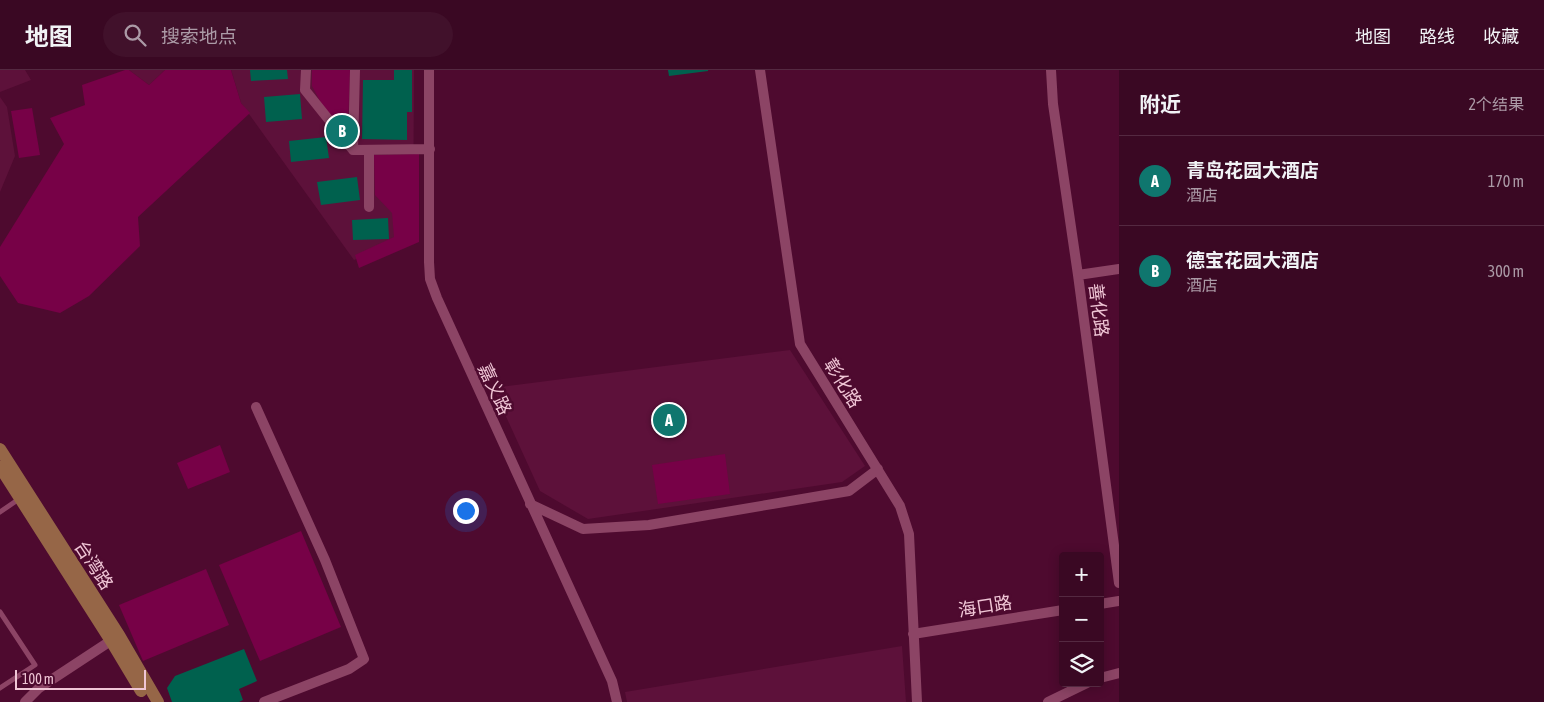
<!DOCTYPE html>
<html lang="zh">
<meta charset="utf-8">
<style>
:root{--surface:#3a0823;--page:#41112b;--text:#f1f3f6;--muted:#ab9aa6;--line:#542941;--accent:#0f766e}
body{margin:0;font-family:"Asap Condensed","Noto Sans SC",sans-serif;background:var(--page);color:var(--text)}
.controls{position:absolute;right:15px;bottom:15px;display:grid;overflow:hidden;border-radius:5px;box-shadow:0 2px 12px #0003}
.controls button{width:45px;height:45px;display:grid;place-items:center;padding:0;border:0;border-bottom:1px solid var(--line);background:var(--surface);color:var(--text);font:25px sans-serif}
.scale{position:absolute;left:15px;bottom:12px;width:131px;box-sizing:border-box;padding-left:5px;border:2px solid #f0c6d6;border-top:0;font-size:14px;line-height:18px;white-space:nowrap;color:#f0c6d6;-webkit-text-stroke:4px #4e0a2f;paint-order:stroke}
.you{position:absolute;left:465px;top:440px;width:18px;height:18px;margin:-12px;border:4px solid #fff;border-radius:50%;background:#1a73e8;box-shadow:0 0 0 8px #1a73e833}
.badge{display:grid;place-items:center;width:32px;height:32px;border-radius:50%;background:var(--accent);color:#fff;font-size:16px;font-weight:700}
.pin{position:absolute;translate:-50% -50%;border:2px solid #fff;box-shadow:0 1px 5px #0006}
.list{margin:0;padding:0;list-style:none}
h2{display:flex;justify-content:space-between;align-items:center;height:65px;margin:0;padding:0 20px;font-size:21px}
h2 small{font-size:16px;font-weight:400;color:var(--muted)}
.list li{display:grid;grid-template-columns:32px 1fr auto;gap:15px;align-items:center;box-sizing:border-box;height:90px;padding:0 20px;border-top:1px solid var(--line)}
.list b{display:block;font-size:19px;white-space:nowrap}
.list p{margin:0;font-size:16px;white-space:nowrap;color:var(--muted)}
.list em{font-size:16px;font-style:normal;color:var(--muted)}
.icon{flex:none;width:28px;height:28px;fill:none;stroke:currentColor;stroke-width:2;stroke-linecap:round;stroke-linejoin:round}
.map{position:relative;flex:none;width:1119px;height:632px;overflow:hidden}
header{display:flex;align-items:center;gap:30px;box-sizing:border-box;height:70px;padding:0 25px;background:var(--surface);border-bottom:1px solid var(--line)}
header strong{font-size:24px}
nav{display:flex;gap:28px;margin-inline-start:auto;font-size:18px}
.search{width:350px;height:45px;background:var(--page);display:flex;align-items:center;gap:12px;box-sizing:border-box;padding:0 18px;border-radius:28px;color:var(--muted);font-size:19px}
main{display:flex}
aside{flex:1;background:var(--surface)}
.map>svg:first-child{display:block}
.built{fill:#5d113a}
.green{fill:#770147}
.building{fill:#00614e}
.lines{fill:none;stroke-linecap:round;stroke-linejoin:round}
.lane{stroke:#8c4465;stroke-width:5}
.street{stroke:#8c4465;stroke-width:10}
.secondary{stroke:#966647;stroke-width:12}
.labels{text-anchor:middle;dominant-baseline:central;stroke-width:5;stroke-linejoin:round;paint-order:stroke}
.street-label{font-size:18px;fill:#f0c6d6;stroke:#4e0a2f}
</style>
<header>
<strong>地图</strong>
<div class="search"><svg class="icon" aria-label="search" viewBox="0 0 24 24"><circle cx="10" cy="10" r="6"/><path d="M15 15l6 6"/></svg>搜索地点</div>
<nav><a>地图</a><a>路线</a><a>收藏</a></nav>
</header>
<main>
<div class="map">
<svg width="1119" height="632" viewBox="0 0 1119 632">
<rect width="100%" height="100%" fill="#4e0a2f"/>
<!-- built -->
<path class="built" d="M0 0H25L31 10 0 22Z
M129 0H165L149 15Z
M231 0H414L413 167 354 190 241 33Z
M0 27 7 37 15 86 0 122Z
M790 280 865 396 842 412 588 449 540 421 493 318Z
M902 576 906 632H627L625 622Z"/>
<!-- green -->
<path class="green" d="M125 0H129L149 15 165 0H231L241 33 250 43 138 147 140 176 89 226 60 243 18 233 0 206V177L64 74 50 48 85 35 82 15Z
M312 0H350L348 56 334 57 312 16Z
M32 38 40 85 19 88 11 41Z
M419 84V172L359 198 355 185 394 167 392 143 375 125 374 85Z
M220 375 230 402 188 419 177 393Z
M725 384 730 424 658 434 652 395Z
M301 461 341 557 260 591 219 495Z
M206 499 229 555 143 591 119 535Z"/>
<!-- building -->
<path class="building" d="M250 0H287L288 9 251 11Z
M394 0H412V42H407V70L362 69 363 10H394Z
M668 0H708V1L669 6Z
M300 24 302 49 266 52 264 27Z
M326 67 329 88 291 92 289 71Z
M357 107 360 130 321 135 317 112Z
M388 148 389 169 353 170 352 150Z
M244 579 257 611 239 619 243 630 239 632H172L167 618 175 606Z"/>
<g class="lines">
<!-- lane -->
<path class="lane" d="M0 442 19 429
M0 542 35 595 0 618"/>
<!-- street -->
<path class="street" d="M306 0 305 20 353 80 430 79
M429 0V192L430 209 437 228 612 611 617 632
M760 0 800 274 900 436 909 464 917 632
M1051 0 1053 34 1078 205 1119 513
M353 80 355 0
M369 80V137
M1078 205 1119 199
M256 337 325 490 364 589 349 599 264 632
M530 434 583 459 649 455 849 421 878 399
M1100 534 1119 531
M913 564 1063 540
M1100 608 1119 603
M25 632 39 618 115 568
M1048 632 1087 613"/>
<!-- secondary -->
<path class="secondary" d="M0 379 119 565 158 632
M0 397 111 571 141 621"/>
</g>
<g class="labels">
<!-- street labels -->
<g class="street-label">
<text transform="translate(1099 240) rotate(83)">善化路</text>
<text transform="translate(843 313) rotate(58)">彰化路</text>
<text transform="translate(495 319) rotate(65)">嘉义路</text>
<text transform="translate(94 495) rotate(57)">台湾路</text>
<text transform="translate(985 536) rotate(-9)">海口路</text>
</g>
</g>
</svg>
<div class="controls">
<button>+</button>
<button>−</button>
<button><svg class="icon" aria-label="layers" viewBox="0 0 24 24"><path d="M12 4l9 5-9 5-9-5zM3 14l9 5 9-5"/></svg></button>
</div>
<div class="scale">100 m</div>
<div class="you"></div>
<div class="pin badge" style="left:669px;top:350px">A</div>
<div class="pin badge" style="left:342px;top:61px">B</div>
</div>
<aside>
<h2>附近<small>2个结果</small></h2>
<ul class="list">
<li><span class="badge">A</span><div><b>青岛花园大酒店</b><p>酒店</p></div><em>170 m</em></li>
<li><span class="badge">B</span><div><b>德宝花园大酒店</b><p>酒店</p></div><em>300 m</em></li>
</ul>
</aside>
</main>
